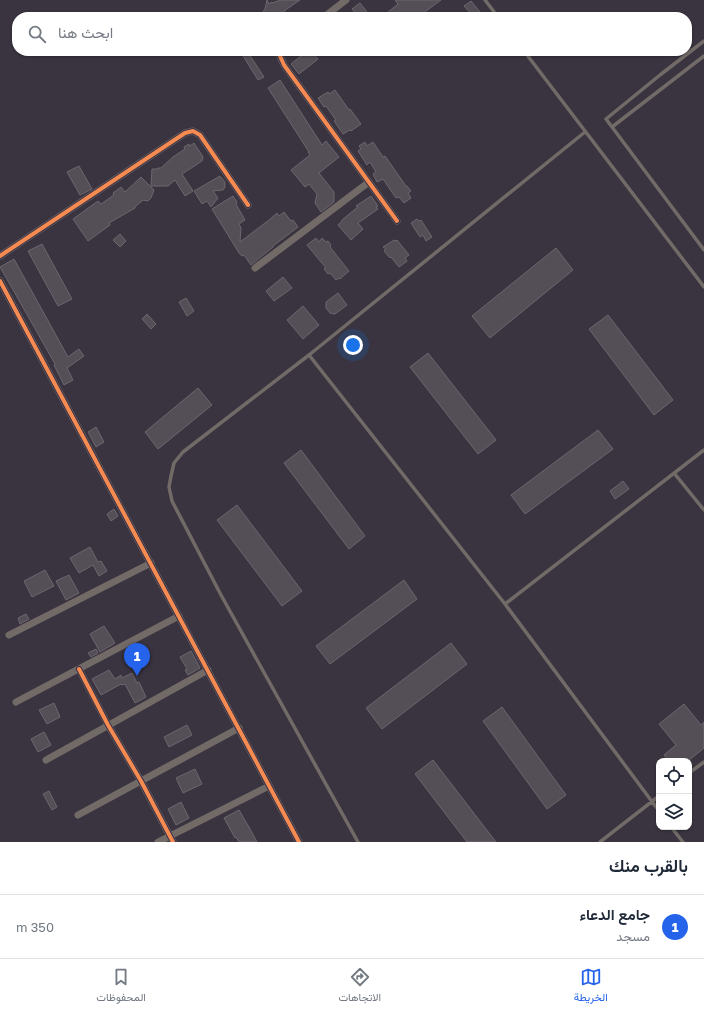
<!DOCTYPE html>
<html lang="ar">
<meta charset="utf-8">
<style>
:root{--surface:#fff;--page:#f6f6f7;--text:#1f2937;--muted:#747a83;--line:#e0e1e3;--accent:#2563eb}
body{margin:0;font-family:"Golos Text",Vazirmatn,sans-serif;background:var(--page);color:var(--text);direction:rtl}
.controls{position:absolute;right:12px;bottom:12px;display:grid;overflow:hidden;border-radius:8px;box-shadow:0 1px 3px #0004}
.controls button{width:36px;height:36px;display:grid;place-items:center;padding:0;border:0;border-bottom:1px solid var(--line);background:var(--surface);color:var(--text);font:20px sans-serif}
.you{position:absolute;left:353px;top:345px;width:14px;height:14px;margin:-10px;border:3px solid #fff;border-radius:50%;background:#1a73e8;box-shadow:0 0 0 6px #1a73e833}
.badge{display:grid;place-items:center;width:26px;height:26px;border-radius:50%;background:var(--accent);color:#fff;font-size:13px;font-weight:700}
.pin{position:absolute;translate:-50% -33px;filter:drop-shadow(0 1px 2px #0008)}
.pin::after{content:'';position:absolute;top:21px;width:14px;height:12px;background:inherit;clip-path:polygon(0 0,100% 0,50% 100%)}
.list{margin:0;padding:0;list-style:none}
h2{display:flex;justify-content:space-between;align-items:center;height:52px;margin:0;padding:0 16px;font-size:17px}
h2 small{font-size:13px;font-weight:400;color:var(--muted)}
.list li{display:grid;grid-template-columns:26px 1fr auto;gap:12px;align-items:center;box-sizing:border-box;height:64px;padding:0 16px;border-top:1px solid var(--line)}
.list b{display:block;font-size:15px;white-space:nowrap}
.list p{margin:0;font-size:13px;white-space:nowrap;color:var(--muted)}
.list em{font-size:13px;font-style:normal;color:var(--muted)}
.icon{flex:none;width:22px;height:22px;fill:none;stroke:currentColor;stroke-width:2;stroke-linecap:round;stroke-linejoin:round}
.map{position:relative;flex:none;width:704px;height:842px;overflow:hidden;direction:ltr}
.search{position:absolute;background:var(--surface);box-shadow:0 1px 3px #0004;left:12px;right:12px;top:12px;height:44px;display:flex;align-items:center;gap:10px;box-sizing:border-box;padding:0 14px;border-radius:16px;color:var(--muted);font-size:15px}
.sheet{height:116px;background:var(--surface)}
nav{display:flex;justify-content:space-around;align-items:center;box-sizing:border-box;height:56px;border-top:1px solid var(--line);background:var(--surface);font-size:11px;color:var(--muted)}
nav a{display:grid;justify-items:center;gap:2px}
nav .on{color:var(--accent)}
.map>svg:first-child{display:block}
.building{fill:#544e57;stroke:#6c666f}
.lines{fill:none;stroke-linecap:round;stroke-linejoin:round}
.lane{stroke:#716a67;stroke-width:3.5}
.street{stroke:#716a67;stroke-width:7}
.cycleway-casing{stroke:#382f44;stroke-width:6}
.cycleway{stroke:#f68b52;stroke-width:4}
</style>
<div class="map">
<svg width="704" height="842" viewBox="0 0 704 842">
<rect width="100%" height="100%" fill="#39343f"/>
<!-- building -->
<path class="building" d="M267 0 269 4 272 2V3L281 0H300L284 11V12L278 17H266L263 12 265 9Z
M395 0H441L418 17H382L398 4Z
M471 1 484 17H474L464 6Z
M360 3 371 17H358L352 9Z
M240 51H247L264 77 258 80Z
M307 51H311L318 59 299 74 291 64Z
M280 80 322 145 326 141 339 157 319 173 334 192V202L321 212 315 203 317 194 309 184 305 187 291 170 310 155 308 152H309L268 88Z
M335 90 349 110 350 109 361 124 351 131 350 130 343 134 334 121 336 120 326 106 324 107 318 98 328 92 329 94Z
M365 142 367 146 373 142 383 157 385 156 406 186H407L411 191 408 193 411 198 404 203 399 197 396 198 383 179 377 182 373 174 376 172 370 162 367 165 358 151 361 149 359 146Z
M194 143 203 157 202 161 182 174 193 191 185 196 175 180 168 186H151L152 169H157L158 168H161L173 157 185 149 184 147 189 144 190 146Z
M79 166 92 189 80 195 67 172Z
M220 176 225 182V187L223 190 213 191 218 198 211 207 207 201 202 204 194 191Z
M141 177 154 190 151 198 148 201 143 200 135 207V208L109 223 110 225 88 241 73 219 98 201 101 204 114 195 113 193 121 187 125 192Z
M233 196 237 202 236 204 237 206 245 220 239 224 241 228 240 242 269 220 277 213 279 216 284 212 291 221 293 220 298 227 273 246V247L251 265 244 255 242 256 239 253 212 209Z
M371 196 378 206 376 207 378 209 358 223 363 229 351 240 338 225 341 222 343 219 358 207 356 206Z
M417 219 419 221 421 220 432 237 426 241 423 235 420 237 411 223Z
M120 234 126 241 120 247 113 240Z
M316 238 319 242 322 238 326 242 328 241 331 245 330 247 349 271 340 279 339 278 336 280 330 273 328 274 324 269 326 268 307 245Z
M394 240 396 241 397 240 409 255 405 258 407 261 399 267 391 257 390 258 384 251 386 249 383 247Z
M42 244 72 299 58 306 28 251Z
M556 248 573 270 490 338 472 316Z
M14 259 68 357 79 349 84 356 67 368 73 380 64 385 54 365 55 364 33 325 0 267Z
M283 277 292 288 274 301 266 291Z
M338 293 347 305 335 314 330 313 326 308V302Z
M186 298 194 311 187 316 179 302Z
M303 306 319 325 303 339 287 320Z
M147 314 156 324 151 329 142 319Z
M608 315 673 400 654 415 589 329Z
M428 353 496 440 478 454 410 367Z
M198 388 212 405 158 449 145 432Z
M96 427 104 442 96 447 88 432Z
M598 430 613 449 525 514 511 495Z
M301 450 365 536 349 549 284 463Z
M623 481 629 489 615 499 610 491Z
M237 505 302 591 282 606 217 520Z
M114 509 118 516 111 521 107 514Z
M90 547 98 562 101 561 107 571 99 576 93 565 79 573 70 558Z
M45 570 54 586 32 597 24 581Z
M69 575 79 593 66 600 56 581Z
M404 580 417 599 330 664 316 646Z
M26 614 29 619 20 624 18 618Z
M104 626 115 643 100 652 90 634Z
M451 643 467 664 382 729 366 708Z
M96 649 98 653 91 657 88 653Z
M191 651 200 668 188 675 185 670 187 669 180 657Z
M109 670 115 679 121 675 122 678 132 673 137 683 139 682 146 697 135 703 125 684 122 685 121 684 101 695 92 679Z
M54 703 60 717 47 724 39 710Z
M684 704 701 725 704 722V748L688 761H669L664 755 676 745 659 724Z
M502 707 566 795 547 809 483 721Z
M187 725 192 735 169 747 164 737Z
M44 732 51 745 38 752 31 739Z
M433 760 496 842H467L415 774Z
M195 769 202 784 183 793 176 778Z
M49 791 57 807 52 810 43 794Z
M181 802 189 818 176 825 168 809Z
M239 810 250 829 257 842H239L236 837 235 838 224 818Z"/>
<g class="lines">
<!-- lane -->
<path class="lane" d="M485 0 498 17
M704 41 660 75 606 119 704 250
M524 51 704 287
M612 127 704 56
M309 355 505 604 659 811
M674 473 704 510
M505 604 704 450
M689 773 704 762
M671 827 683 842
M358 842 221 595 172 501 169 487 171 476 174 463 183 452 309 355 585 132
M600 842 659 796"/>
<!-- street -->
<path class="street" d="M324 17 346 0
M281 51 280 56 284 65 397 221
M0 256 185 133 193 131 200 135 248 205
M255 268 369 182
M0 281 299 842
M9 635 151 563
M79 669 108 725 141 781 173 842
M16 702 179 616
M46 760 208 670
M78 815 239 728
M158 842 269 786"/>
<!-- cycleway casing -->
<g class="cycleway-casing">
<path id="cycleway" d="M281 51 280 56 284 65 397 221
M0 256 185 133 193 131 200 135 248 205
M0 281 299 842
M79 669 108 725 141 781 173 842"/>
</g>
<!-- cycleway -->
<use href="#cycleway" class="cycleway"/>
</g>
</svg>
<div class="controls">
<button><svg class="icon" aria-label="locate" viewBox="0 0 24 24"><circle cx="12" cy="12" r="6"/><path d="M12 2v4M12 18v4M2 12h4M18 12h4"/></svg></button>
<button><svg class="icon" aria-label="layers" viewBox="0 0 24 24"><path d="M12 4l9 5-9 5-9-5zM3 14l9 5 9-5"/></svg></button>
</div>
<div class="you"></div>
<div class="pin badge" style="left:137px;top:676px">1</div>
<div class="search"><svg class="icon" aria-label="search" viewBox="0 0 24 24"><circle cx="10" cy="10" r="6"/><path d="M15 15l6 6"/></svg>ابحث هنا</div>
</div>
<section class="sheet">
<h2>بالقرب منك<small></small></h2>
<ul class="list">
<li><span class="badge">1</span><div><b>جامع الدعاء</b><p>مسجد</p></div><em>350 m</em></li>
</ul>
</section>
<nav>
<a class="on"><svg class="icon" aria-label="map" viewBox="0 0 24 24"><path d="M3 6l6-2 6 2 6-2v14l-6 2-6-2-6 2zM9 4v14M15 6v14"/></svg>الخريطة</a>
<a><svg class="icon" aria-label="directions" viewBox="0 0 24 24"><path d="M12 3l9 9-9 9-9-9zM9 14v-3h6M13 9l2 2-2 2"/></svg>الاتجاهات</a>
<a><svg class="icon" aria-label="saved" viewBox="0 0 24 24"><path d="M7 4h10v16l-5-4-5 4z"/></svg>المحفوظات</a>
</nav>
